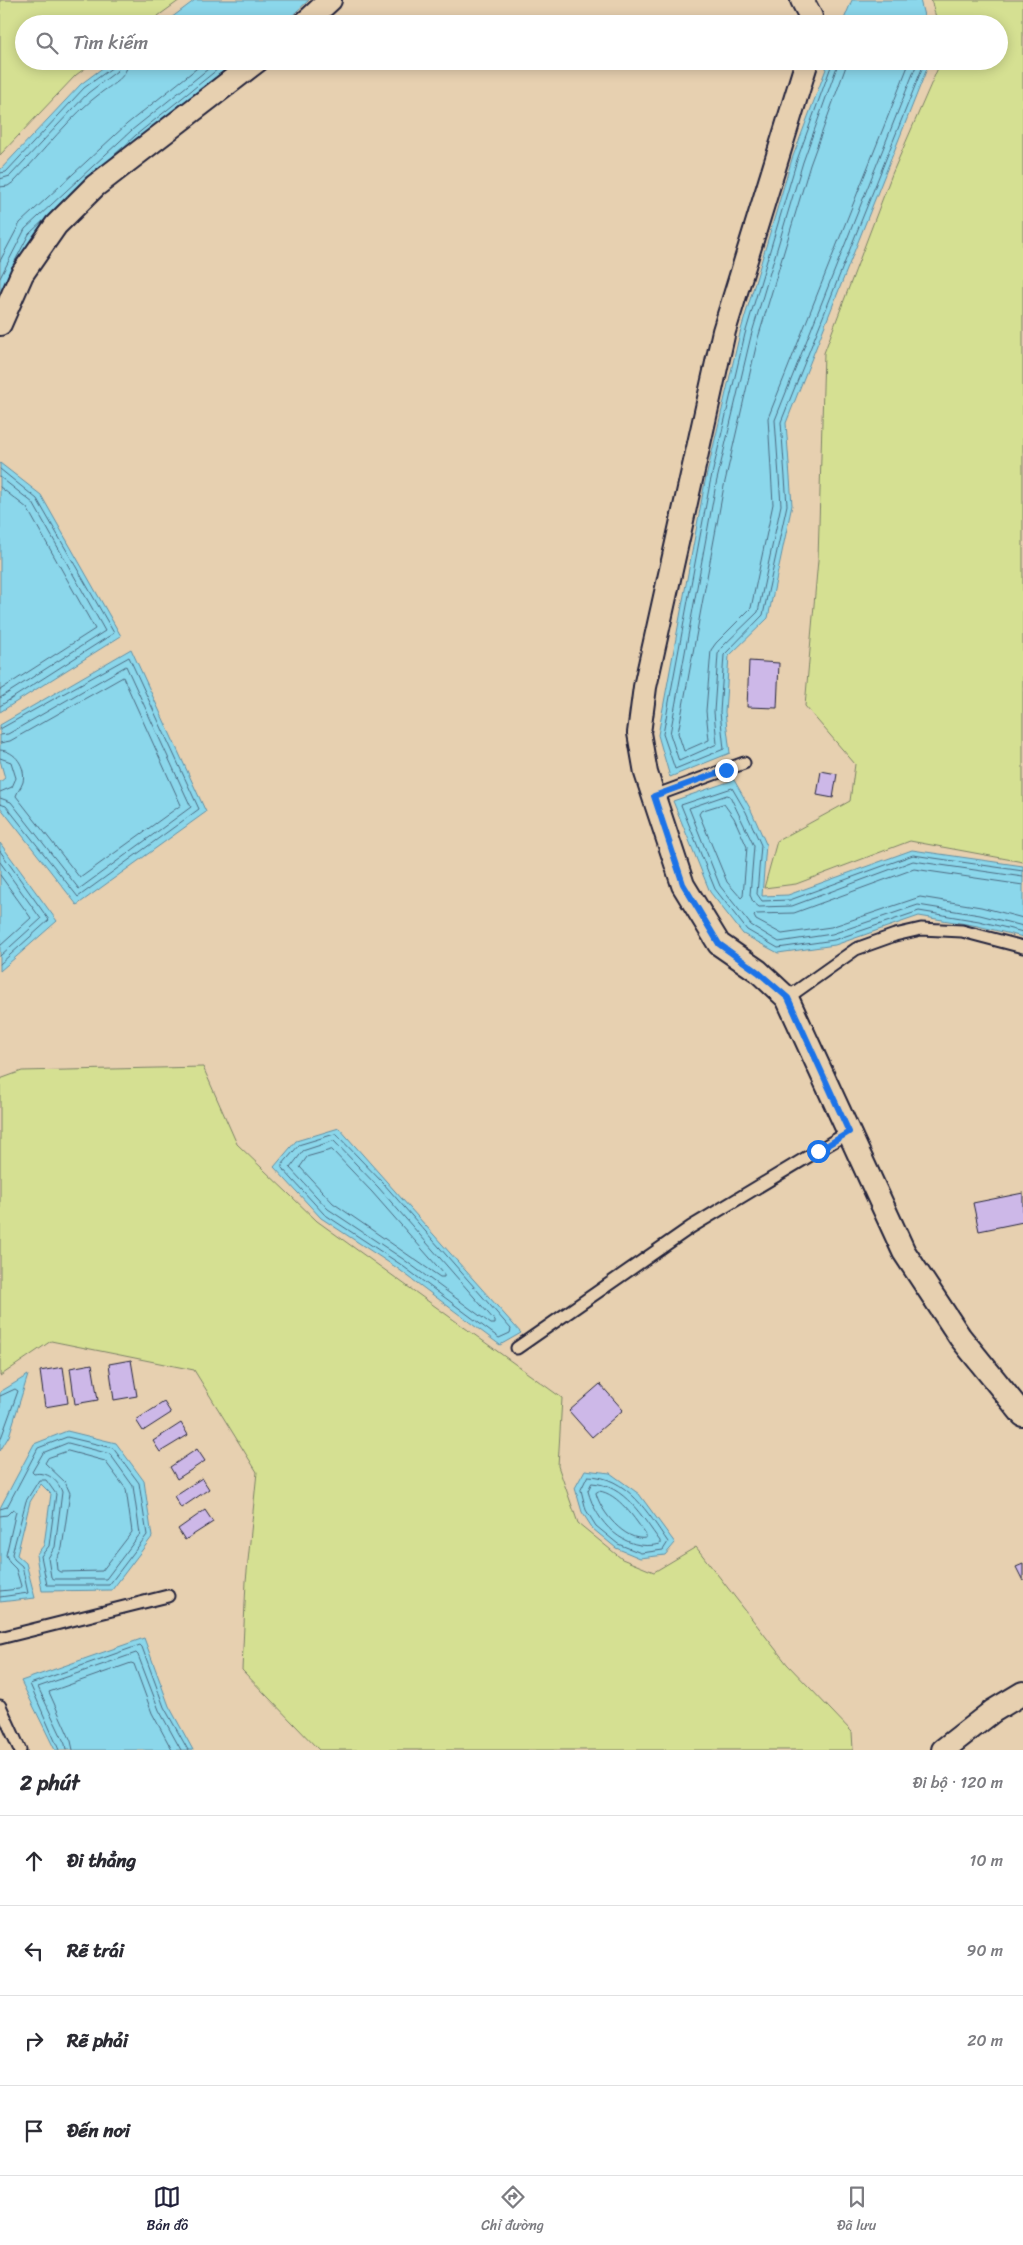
<!DOCTYPE html>
<html lang="vi">
<meta charset="utf-8">
<style>
:root{--surface:#fff;--page:#f2f2f3;--text:#2b2b33;--muted:#7c7c81;--line:#e1e1e2;--accent:#22223b}
body{margin:0;font-family:Sriracha,sans-serif;background:var(--page);color:var(--text)}
.stop{position:absolute;width:15px;height:15px;margin:-11px;border:4px solid #1a73e8;border-radius:50%;background:#fff}
.stop.end{background:#1a73e8;border-color:#fff;box-shadow:0 1px 5px #0008}
.list{margin:0;padding:0;list-style:none}
h2{display:flex;justify-content:space-between;align-items:center;height:65px;margin:0;padding:0 20px;font-size:21px}
h2 small{font-size:16px;font-weight:400;color:var(--muted)}
.list li{display:grid;grid-template-columns:32px 1fr auto;gap:15px;align-items:center;box-sizing:border-box;height:90px;padding:0 20px;border-top:1px solid var(--line)}
.list b{display:block;font-size:19px;white-space:nowrap}
.list em{font-size:16px;font-style:normal;color:var(--muted)}
.icon{flex:none;width:28px;height:28px;fill:none;stroke:currentColor;stroke-width:2;stroke-linecap:round;stroke-linejoin:round}
.map{position:relative;flex:none;width:1023px;height:1750px;overflow:hidden}
.search{position:absolute;background:var(--surface);box-shadow:0 2px 12px #0003;left:15px;right:15px;top:15px;height:55px;display:flex;align-items:center;gap:12px;box-sizing:border-box;padding:0 18px;border-radius:28px;color:var(--muted);font-size:19px}
.sheet{height:425px;background:var(--surface)}
nav{display:flex;justify-content:space-around;align-items:center;box-sizing:border-box;height:70px;border-top:1px solid var(--line);background:var(--surface);font-size:14px;color:var(--muted)}
nav a{display:grid;justify-items:center;gap:2px}
nav .on{color:var(--accent)}
.map>svg:first-child{display:block}
.green{fill:#d5e092;stroke:#7c8166}
.water{fill:#8bd7eb;stroke:#618fa5}
.lines{fill:none;stroke-linecap:round;stroke-linejoin:round}
.shore{stroke:#4c6a81;stroke-width:1}
.building{fill:#cdb8e8;stroke:#22223b}
.lane-casing{stroke:#22223b;stroke-width:15}
.street-casing{stroke:#22223b;stroke-width:26}
.lane{stroke:#e7d0b0;stroke-width:11}
.street{stroke:#e7d0b0;stroke-width:22}
.route{stroke:#1a73e8;stroke-width:6}
</style>
<div class="map">
<svg width="1023" height="1750" viewBox="0 0 1023 1750">
<rect width="100%" height="100%" fill="#e7d0b0"/>
<filter id="ink" filterUnits="userSpaceOnUse"><feTurbulence type="fractalNoise" baseFrequency=".02" numOctaves="2"/><feDisplacementMap in="SourceGraphic" scale="10" xChannelSelector="R" yChannelSelector="G"/><feConvolveMatrix kernelMatrix="1 2 1 2 8 2 1 2 1" color-interpolation-filters="sRGB"/></filter>
<g filter="url(#ink)">
<!-- green -->
<path class="green" d="M0 0H180L147 24H24V61H95L76 75 0 155Z
M931 0H1023V862L910 841 796 884 764 888 777 841 850 801 855 764 805 706 818 560 824 353 892 174 941 61H999V24H938Z
M203 1067 237 1144 317 1221 562 1398 558 1466 578 1523 622 1559 654 1572 696 1547 787 1664 852 1732 853 1750H319L242 1670 246 1581 257 1472 194 1370 51 1341 0 1376V1079L22 1071Z"/>
<!-- water -->
<path class="water" d="M195 0H309L283 24H163Z
M852 0H920L926 24H842Z
M112 61H236L139 139 33 237 0 303V170L81 84Z
M829 61H930L786 423 792 505 768 618 729 656 725 712 730 753 670 777 658 735 705 482 740 333 792 159Z
M0 463 41 495 121 636 0 712Z
M131 649 206 812 77 905 0 807V782L5 778 0 760V725Z
M734 780 751 810 766 844 762 896 788 895 912 850 1023 866V937L978 926 919 916 835 945 778 953 743 934 710 892 673 801Z
M0 843 57 921 0 971Z
M339 1128 521 1333 500 1345 397 1268 321 1218 274 1167 296 1141Z
M28 1375 9 1436 0 1451V1392Z
M67 1431 116 1443 144 1481 152 1537 112 1590 42 1591 36 1555 44 1545 51 1494 41 1484 30 1502 17 1555 26 1563 35 1598 0 1602V1508L34 1444Z
M585 1470 610 1473 639 1494 675 1543 665 1555 640 1558 616 1548 593 1529 582 1512 575 1488Z
M144 1638 169 1706 193 1750H55L21 1681Z"/>
<g class="lines">
<!-- shore -->
<path class="shore" d="M833 61 797 160 745 334 710 483 663 734 675 769 724 749 720 712 724 655 763 615 787 505 781 422 925 61
M839 61 803 162 751 336 716 484 670 734 679 761 717 744 714 712 718 654 721 648 758 612 781 505 775 420 918 61
M847 61 845 69 810 165 758 338 724 486 678 733 684 751 709 740 706 711 711 650 716 643 751 608 773 504 768 418 910 61
M111 158 136 135 228 61
M0 173 6 172 84 88 113 67 114 61
M0 179 10 176 88 93 117 71 121 61
M0 187 8 186 15 181C41 154 72 114 102 92 113 84 128 77 128 61
M0 261 20 223 127 124 206 61
M14 263 29 234 45 219
M0 278 25 229 132 130 218 61
M0 469 37 499 114 633 0 706
M0 477 33 503 105 631 0 698
M0 487 27 508 95 629 0 690
M0 729 129 657 199 809 78 897 6 806 0 804
M0 735 8 734 126 666 191 807 79 889 11 802 0 798
M0 743 10 741 123 677 181 805 80 878 16 796C17 792 21 788 23 782 26 767 16 751 0 750
M0 758 11 762 16 778 12 787 0 792
M724 804 734 818 747 847 743 896 741 898 727 882 699 814 701 811Z
M0 851 49 920 0 964
M0 862 41 919 0 956
M1023 871 913 855 790 900 762 901 757 894 761 845 746 812 732 788 681 805 715 889 747 930 778 948 834 940 919 911 979 921 1023 932
M0 875 31 918 0 946
M1023 877 913 861 792 906 759 907 753 902 750 895 754 846 730 796 727 795 689 808 720 886 751 925 779 942 832 934 918 905 980 915 1023 926
M1023 885 914 869 794 913 756 914 754 916 756 920 782 934 831 927 920 897 981 907 1023 918
M336 1134 383 1183 511 1329 510 1333 499 1338 400 1264 324 1214 282 1168V1165L299 1145Z
M334 1141 378 1187 495 1321V1324H491L403 1259 328 1209 290 1168 303 1151Z
M332 1150 372 1192 444 1274V1277H440L333 1203 300 1167 307 1157Z
M0 1396 15 1389 18 1391 0 1441
M68 1443 110 1454 133 1486 140 1534 106 1579H54L51 1577 48 1558 55 1547 62 1492C58 1480 47 1471 34 1474L32 1472 43 1453Z
M68 1451 105 1461 126 1489 132 1532 102 1571 60 1572 57 1570 56 1560 62 1548 70 1493 65 1482 45 1463 48 1458Z
M588 1476C627 1476 648 1513 668 1542L663 1550 641 1553 618 1544 596 1526 586 1510 581 1490Z
M592 1483C625 1485 642 1517 660 1541V1544C624 1553 596 1522 588 1491Z
M599 1491C618 1493 636 1520 646 1535V1538C625 1542 600 1511 596 1493Z
M0 1509 7 1507 38 1448 67 1437 113 1448 139 1483 147 1535 109 1585H47L41 1556 49 1546 56 1494 46 1480H39L26 1501 12 1554 14 1559 22 1566 28 1593 0 1597
M0 1516 7 1515 13 1509 16 1511 6 1555 9 1562 16 1569 21 1586 19 1589 0 1591
M59 1750 30 1684 140 1645 142 1647 164 1707 188 1750
M66 1750 65 1744 38 1687 136 1653 138 1655 159 1710 181 1750
M73 1750 71 1741 49 1692 131 1663 134 1664 152 1713 172 1750"/>
</g>
<!-- building -->
<path class="building" d="M749 661 779 663 777 708 747 707Z
M821 771 837 774 833 798 817 795Z
M1023 1193V1222L979 1231 973 1203Z
M131 1360 137 1396 114 1400 109 1364Z
M92 1364 98 1400 75 1404 70 1368Z
M63 1367 68 1403 45 1407 40 1371Z
M600 1384 623 1410 592 1437 569 1411Z
M164 1402 171 1413 143 1431 136 1420Z
M181 1423 188 1435 160 1452 153 1441Z
M197 1449 205 1461 177 1479 170 1467Z
M202 1478 209 1489 181 1508 174 1496Z
M205 1510 213 1522 185 1540 178 1529Z
M1023 1564V1581L1016 1567Z"/>
<g class="lines">
<!-- lane casing -->
<g class="lane-casing">
<path id="lane" d="M654 796 744 763
M787 998 856 949 895 935 921 929 962 931 1023 947
M517 1348 691 1227 849 1132
M0 1638 168 1596
M0 1706 20 1750"/>
</g>
<!-- street casing -->
<g class="street-casing">
<path id="street" d="M802 0 811 17 810 24
M304 24 330 0
M807 61 724 331 645 687 639 733 646 773 683 885 719 944 758 971 787 998 904 1252 960 1337 1023 1415
M0 324 22 274 56 225 95 186 257 61
M943 1750 993 1711 1023 1693"/>
</g>
<!-- lane -->
<use href="#lane" class="lane"/>
<!-- street -->
<use href="#street" class="street"/>
</g>
</g>
<g class="lines" filter="url(#ink)">
<!-- route -->
<path class="route" d="M726 770 654 796 683 884 719 944 758 972 788 998 849 1132 818 1151"/>
</g>
</svg>
<div class="stop" style="left:818px;top:1151px"></div>
<div class="stop end" style="left:726px;top:770px"></div>
<div class="search"><svg class="icon" aria-label="search" viewBox="0 0 24 24"><circle cx="10" cy="10" r="6"/><path d="M15 15l6 6"/></svg>Tìm kiếm</div>
</div>
<section class="sheet">
<h2>2 phút<small>Đi bộ · 120 m</small></h2>
<ul class="list">
<li><svg class="icon" aria-label="ahead" viewBox="0 0 24 24"><path d="M12 20V5M6 11l6-6 6 6"/></svg><div><b>Đi thẳng</b></div><em>10 m</em></li>
<li><svg class="icon" aria-label="left" viewBox="0 0 24 24"><path d="M17 20v-9H6M10 6l-5 5 5 5"/></svg><div><b>Rẽ trái</b></div><em>90 m</em></li>
<li><svg class="icon" aria-label="right" viewBox="0 0 24 24"><path d="M7 20v-9h11M14 6l5 5-5 5"/></svg><div><b>Rẽ phải</b></div><em>20 m</em></li>
<li><svg class="icon" aria-label="arrive" viewBox="0 0 24 24"><path d="M6 21V4h12l-3 4 3 4H6"/></svg><div><b>Đến nơi</b></div></li>
</ul>
</section>
<nav>
<a class="on"><svg class="icon" aria-label="map" viewBox="0 0 24 24"><path d="M3 6l6-2 6 2 6-2v14l-6 2-6-2-6 2zM9 4v14M15 6v14"/></svg>Bản đồ</a>
<a><svg class="icon" aria-label="directions" viewBox="0 0 24 24"><path d="M12 3l9 9-9 9-9-9zM9 14v-3h6M13 9l2 2-2 2"/></svg>Chỉ đường</a>
<a><svg class="icon" aria-label="saved" viewBox="0 0 24 24"><path d="M7 4h10v16l-5-4-5 4z"/></svg>Đã lưu</a>
</nav>
